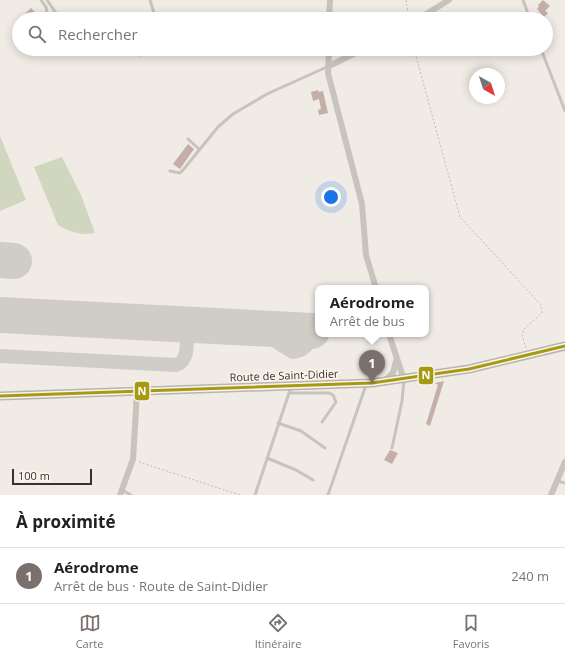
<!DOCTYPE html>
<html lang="fr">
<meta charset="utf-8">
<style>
:root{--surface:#fff;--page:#f2f2f2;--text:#202124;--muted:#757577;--line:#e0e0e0;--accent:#7a716c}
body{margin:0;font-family:"Open Sans",sans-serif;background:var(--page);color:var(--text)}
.compass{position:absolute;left:469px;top:68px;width:36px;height:36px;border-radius:50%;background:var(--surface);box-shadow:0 2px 10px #0003;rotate:141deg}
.scale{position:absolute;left:12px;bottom:10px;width:80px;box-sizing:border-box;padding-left:4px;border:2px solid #3b302b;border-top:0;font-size:11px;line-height:14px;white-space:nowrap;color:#3b302b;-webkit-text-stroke:3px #fbf5ee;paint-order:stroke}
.you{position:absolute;left:331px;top:197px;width:14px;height:14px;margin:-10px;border:3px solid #fff;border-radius:50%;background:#1a73e8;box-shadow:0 0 0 6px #1a73e833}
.badge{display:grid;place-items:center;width:26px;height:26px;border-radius:50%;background:var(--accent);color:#fff;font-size:13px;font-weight:700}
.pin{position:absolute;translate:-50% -33px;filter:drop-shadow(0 1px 2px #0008)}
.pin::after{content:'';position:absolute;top:21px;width:14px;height:12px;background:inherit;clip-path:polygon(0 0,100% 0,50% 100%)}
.popup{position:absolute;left:315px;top:285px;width:114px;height:52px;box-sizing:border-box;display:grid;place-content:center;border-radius:8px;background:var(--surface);filter:drop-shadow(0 1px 3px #0005);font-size:13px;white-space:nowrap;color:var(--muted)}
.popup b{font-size:15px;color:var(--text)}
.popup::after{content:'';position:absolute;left:50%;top:100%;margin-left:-8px;border:8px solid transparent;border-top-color:var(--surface)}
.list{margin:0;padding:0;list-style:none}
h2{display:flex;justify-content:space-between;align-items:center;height:52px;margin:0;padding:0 16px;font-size:17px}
h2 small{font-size:13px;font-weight:400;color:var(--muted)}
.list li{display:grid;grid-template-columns:26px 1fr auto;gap:12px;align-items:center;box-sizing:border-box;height:56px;padding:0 16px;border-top:1px solid var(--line)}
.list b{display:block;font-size:15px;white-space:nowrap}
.list p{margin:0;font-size:13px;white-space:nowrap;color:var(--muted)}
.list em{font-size:13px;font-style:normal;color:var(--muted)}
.icon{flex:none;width:22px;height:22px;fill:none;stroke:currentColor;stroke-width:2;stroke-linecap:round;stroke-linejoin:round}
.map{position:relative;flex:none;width:565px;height:495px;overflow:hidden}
.search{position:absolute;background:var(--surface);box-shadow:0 2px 10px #0003;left:12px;right:12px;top:12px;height:44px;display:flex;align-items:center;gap:10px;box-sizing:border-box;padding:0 14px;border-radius:22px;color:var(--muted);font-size:15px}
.sheet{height:108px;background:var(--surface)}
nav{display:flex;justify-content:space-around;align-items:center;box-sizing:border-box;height:56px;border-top:1px solid var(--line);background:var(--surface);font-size:11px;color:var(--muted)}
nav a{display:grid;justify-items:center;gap:2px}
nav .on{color:var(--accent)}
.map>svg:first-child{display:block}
.green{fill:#d1d6bf}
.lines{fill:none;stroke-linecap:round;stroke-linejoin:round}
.taxiway{stroke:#d0ccc6;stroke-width:14}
.runway{stroke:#d0ccc6;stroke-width:36}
.building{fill:#c3afa7}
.path{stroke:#c2bbb6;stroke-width:1;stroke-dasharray:2 2;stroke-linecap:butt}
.service{stroke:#c9c3be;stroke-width:3}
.minor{stroke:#c9c3be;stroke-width:6}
.secondary{stroke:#bab3ae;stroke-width:9}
.bus-1-casing{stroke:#fbf5ee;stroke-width:6}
.bus-1{stroke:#a79a13;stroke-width:3}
.labels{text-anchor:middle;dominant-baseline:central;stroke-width:3;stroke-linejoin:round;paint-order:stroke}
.street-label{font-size:11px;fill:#3b302b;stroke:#fbf5ee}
.line-badge{stroke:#fbf5ee;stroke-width:1.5}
.badge-label{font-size:11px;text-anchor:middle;font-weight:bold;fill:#fff}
</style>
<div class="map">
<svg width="565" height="495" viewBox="0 0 565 495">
<rect width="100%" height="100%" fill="#f0ebe5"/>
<!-- green -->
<path class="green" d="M0 136 26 200 0 211Z
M62 157 81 195 95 233C80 236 71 232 58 225L34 167Z"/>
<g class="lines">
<!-- taxiway -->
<path class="taxiway" d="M254 328 293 352C304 351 314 342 307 331
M0 356 176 365C191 360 186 338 186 325"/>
<!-- runway -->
<path class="runway" d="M0 260 14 261
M0 315 312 331"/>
</g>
<!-- building -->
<path class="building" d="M543 0 550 6 545 11 548 13 544 17 537 9 539 6 538 5Z
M31 8 36 13 30 19H20Z
M318 90 319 92 323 91 328 113 319 115 318 110 321 109 319 99 313 101 311 92Z
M188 144 194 149 180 169 173 164Z
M444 381 430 426 426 424 438 385 435 383Z
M390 450 398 453 392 464 384 460Z"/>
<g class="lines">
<!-- path -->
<path class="path" d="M406 0 409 19
M414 49 460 217 541 305 542 313 524 329 522 335 526 348
M139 462 240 495"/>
<!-- service -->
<path class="service" d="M41 0 46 7 47 13 42 19
M47 0 60 19
M150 0 154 13 152 19
M523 0 530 19
M71 49V51
M136 49 140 55
M541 49 565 111
M188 139 199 149
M170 171 180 173 183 170 218 127 233 114 267 94 329 66
M289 393H329L333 395 336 402 322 422
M278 423 301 431 325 448
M392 448 402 401 404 380
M267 458 296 470 313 480
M558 481 565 483
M122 490 131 495
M255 495 291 387
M328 495 366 385"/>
<!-- minor -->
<path class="minor" d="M329 19 330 0
M418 19 449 0
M329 49 328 73 362 204 366 255 376 288
M329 66 364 49
M389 334 404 380
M384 381 393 373 396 361
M120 495 133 459 137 392
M551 495 565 462"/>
<!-- secondary -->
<path class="secondary" d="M0 396 372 383 469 369 565 346"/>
<!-- bus-1 casing -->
<g class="bus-1-casing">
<path id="bus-1" d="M0 396 372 383 469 369 565 346"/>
</g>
<!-- bus-1 -->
<use href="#bus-1" class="bus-1"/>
</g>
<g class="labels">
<!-- street labels -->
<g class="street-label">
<text transform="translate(284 375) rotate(-2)">Route de Saint-Didier</text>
</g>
</g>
<g class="line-badge">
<rect x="418" y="366" width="16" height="19" rx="4" fill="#a79a13"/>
<rect x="134" y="381" width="16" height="20" rx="4" fill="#a79a13"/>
</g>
<g class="badge-label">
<text x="426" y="379">N</text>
<text x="142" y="395">N</text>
</g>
</svg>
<svg class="compass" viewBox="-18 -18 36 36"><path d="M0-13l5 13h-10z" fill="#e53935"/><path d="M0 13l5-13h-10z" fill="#757577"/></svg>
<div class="scale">100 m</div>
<div class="you"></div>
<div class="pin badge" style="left:372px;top:383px">1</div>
<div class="popup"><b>Aérodrome</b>Arrêt de bus</div>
<div class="search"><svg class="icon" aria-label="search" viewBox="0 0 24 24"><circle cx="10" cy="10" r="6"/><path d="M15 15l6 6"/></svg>Rechercher</div>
</div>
<section class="sheet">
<h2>À proximité<small></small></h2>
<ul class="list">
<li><span class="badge">1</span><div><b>Aérodrome</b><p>Arrêt de bus · Route de Saint-Didier</p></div><em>240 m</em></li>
</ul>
</section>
<nav>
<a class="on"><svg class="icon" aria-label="map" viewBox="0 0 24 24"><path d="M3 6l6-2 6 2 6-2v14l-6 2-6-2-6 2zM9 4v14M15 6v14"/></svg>Carte</a>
<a><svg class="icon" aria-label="directions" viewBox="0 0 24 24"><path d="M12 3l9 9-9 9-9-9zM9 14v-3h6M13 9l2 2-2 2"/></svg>Itinéraire</a>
<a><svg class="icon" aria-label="saved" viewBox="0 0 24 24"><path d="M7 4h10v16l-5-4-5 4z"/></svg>Favoris</a>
</nav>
